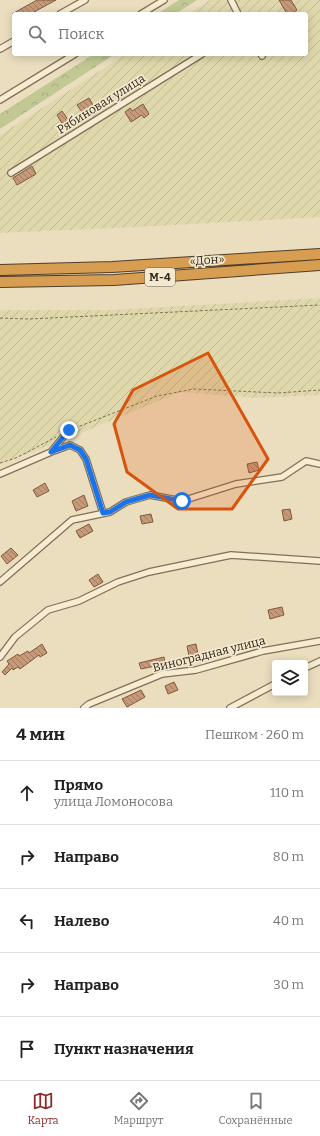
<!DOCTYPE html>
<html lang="ru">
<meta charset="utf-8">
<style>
:root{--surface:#fff;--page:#f6f6f6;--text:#222;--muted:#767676;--line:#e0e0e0;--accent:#8e2c2c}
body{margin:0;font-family:Bitter,serif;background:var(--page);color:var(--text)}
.controls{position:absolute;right:12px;bottom:12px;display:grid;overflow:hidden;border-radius:4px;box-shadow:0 2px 10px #0003}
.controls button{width:36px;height:36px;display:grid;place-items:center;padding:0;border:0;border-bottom:1px solid var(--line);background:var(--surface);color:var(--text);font:20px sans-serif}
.stop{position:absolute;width:12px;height:12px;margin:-9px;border:3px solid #1a73e8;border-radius:50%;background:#fff}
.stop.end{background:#1a73e8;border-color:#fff;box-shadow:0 1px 4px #0008}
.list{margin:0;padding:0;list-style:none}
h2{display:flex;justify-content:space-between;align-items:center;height:52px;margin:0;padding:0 16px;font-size:17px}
h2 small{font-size:13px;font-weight:400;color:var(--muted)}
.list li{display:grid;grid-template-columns:26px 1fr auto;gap:12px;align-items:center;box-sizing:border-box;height:64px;padding:0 16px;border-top:1px solid var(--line)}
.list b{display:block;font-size:15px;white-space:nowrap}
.list p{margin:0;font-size:13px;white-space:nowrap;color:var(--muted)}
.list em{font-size:13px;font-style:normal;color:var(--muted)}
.icon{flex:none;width:22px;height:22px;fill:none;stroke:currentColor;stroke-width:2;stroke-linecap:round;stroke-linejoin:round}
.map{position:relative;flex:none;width:320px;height:708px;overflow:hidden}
.search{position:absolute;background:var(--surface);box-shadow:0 2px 10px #0003;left:12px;right:12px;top:12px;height:44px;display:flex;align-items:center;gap:10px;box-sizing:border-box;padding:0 14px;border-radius:4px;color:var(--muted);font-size:15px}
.sheet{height:372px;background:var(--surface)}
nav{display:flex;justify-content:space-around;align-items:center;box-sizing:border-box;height:56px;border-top:1px solid var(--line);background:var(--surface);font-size:11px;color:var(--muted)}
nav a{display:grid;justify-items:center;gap:2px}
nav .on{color:var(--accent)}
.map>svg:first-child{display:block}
.farmland{fill:url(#farmland-furrows)}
.forest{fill:url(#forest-crowns)}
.building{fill:url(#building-back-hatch);stroke:#805a40}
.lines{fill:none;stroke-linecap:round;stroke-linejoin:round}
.street-casing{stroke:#826f58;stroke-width:8}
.highway-casing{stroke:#503e2d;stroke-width:12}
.path{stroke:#826f58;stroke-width:1;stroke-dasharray:3 2;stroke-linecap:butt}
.street{stroke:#f6ecd1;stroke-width:5.5}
.highway{stroke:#d79e52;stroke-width:10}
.route{stroke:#1a73e8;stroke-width:5}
.marked{fill:#d6540e;fill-opacity:0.2;stroke:#d6540e;stroke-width:3;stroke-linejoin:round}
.labels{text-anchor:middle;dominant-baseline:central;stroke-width:3.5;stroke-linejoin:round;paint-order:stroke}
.shield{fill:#f3e9ce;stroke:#6d6151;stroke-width:1}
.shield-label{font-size:11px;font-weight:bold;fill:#33271c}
.street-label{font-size:12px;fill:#33271c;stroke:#f3e9ce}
</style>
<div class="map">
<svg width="320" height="708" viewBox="0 0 320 708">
<defs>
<pattern id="farmland-furrows" width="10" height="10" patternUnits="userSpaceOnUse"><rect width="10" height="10" fill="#e0d8ad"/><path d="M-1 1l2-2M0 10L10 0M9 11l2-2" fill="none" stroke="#c1b994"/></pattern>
<pattern id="forest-crowns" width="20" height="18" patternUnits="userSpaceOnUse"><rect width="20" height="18" fill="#c1c894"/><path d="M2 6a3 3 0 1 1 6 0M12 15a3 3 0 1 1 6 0" fill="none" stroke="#a6ac7f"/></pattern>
<pattern id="building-back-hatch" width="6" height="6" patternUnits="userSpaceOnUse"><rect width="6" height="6" fill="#c79977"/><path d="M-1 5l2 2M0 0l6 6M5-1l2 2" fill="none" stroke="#a27d61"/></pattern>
</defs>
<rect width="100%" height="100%" fill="#ebdebf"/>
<!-- farmland -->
<path class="farmland" d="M210 0H320V217L139 227 0 233V135L126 54H306V14H188Z
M320 298V395L255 398 180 392 64 440 0 464V310H112Z"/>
<!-- forest -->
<path class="forest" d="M179 0H197L175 14H157Z
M94 54H115L0 129V114Z"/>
<!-- building -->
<path class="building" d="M37 0H56L34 12 35 14H12Z
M279 0H291L297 10 292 14H287Z
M89 98 93 105 82 112 77 105Z
M143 104 149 114 144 118 142 115 131 122 125 112 130 108 132 111Z
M62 111 69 121 63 125 57 115Z
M32 166 36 174 17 185 13 178Z
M257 462 259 470 249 473 247 464Z
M45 483 49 491 37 497 33 490Z
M84 495 88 506 76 511 72 501Z
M290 509 292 519 284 521 282 510Z
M151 514 153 522 142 524 140 516Z
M89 524 93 531 80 538 76 531Z
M11 548 18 555 7 564 1 556Z
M98 574 103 582 94 587 89 580Z
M282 607 284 615 270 619 268 610Z
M42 644 47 653 40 657 39 655 20 669 18 667 13 670 12 668 5 675 2 672 9 664 7 661 18 654 19 656 28 651 29 653Z
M196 644 198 654 189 656 187 646Z
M164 657 165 664 141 669 139 663Z
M174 682 178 690 168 694 165 686Z
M141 690 145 697 127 707 122 699Z"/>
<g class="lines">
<!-- street casing -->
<g class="street-casing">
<path id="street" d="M231 0 238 14
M60 14 85 0
M141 14 164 0
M0 49 14 41
M261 54 262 56
M0 100 75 54
M11 173 202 54
M51 452 70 445 80 450 86 459 103 513
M0 474 51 452 69 430
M0 582 72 520 110 512 126 502 150 495 182 501 236 484 282 477 306 461 320 464
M0 657 15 637 48 610 79 601 118 582 149 572 231 555 320 561
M305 668 320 661
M84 708 89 704 162 674 196 670 263 651 320 641
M230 708 275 684"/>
</g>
<!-- highway casing -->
<g class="highway-casing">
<path id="highway" d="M0 270 112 267 320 254
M0 282 114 280 320 265"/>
</g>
<!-- path -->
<path class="path" d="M0 318 29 319 320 305
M75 428 157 396 194 389 278 393 320 390
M0 463 16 458 56 437"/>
<!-- street -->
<use href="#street" class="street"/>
<!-- highway -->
<use href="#highway" class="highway"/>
</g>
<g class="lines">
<!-- route -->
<path class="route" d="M69 430 51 452 70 445 80 450 86 459 103 513 110 512 126 502 150 495 182 501"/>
</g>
<!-- marked area -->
<path class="marked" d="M208 353 268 459 232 509H178L127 472 114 424 133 390Z"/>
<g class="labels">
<!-- shield labels -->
<rect class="shield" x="145" y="268" width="30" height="18" rx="3"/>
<g class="shield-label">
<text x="160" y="277">М-4</text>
</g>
<!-- street labels -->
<g class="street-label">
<text transform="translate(101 104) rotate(-32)">Рябиновая улица</text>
<text transform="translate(207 260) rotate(-4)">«Дон»</text>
<text transform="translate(209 654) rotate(-14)">Виноградная улица</text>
</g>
</g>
</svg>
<div class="controls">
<button><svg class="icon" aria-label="layers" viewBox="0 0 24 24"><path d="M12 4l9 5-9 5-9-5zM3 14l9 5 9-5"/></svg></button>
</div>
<div class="stop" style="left:182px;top:501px"></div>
<div class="stop end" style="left:69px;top:430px"></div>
<div class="search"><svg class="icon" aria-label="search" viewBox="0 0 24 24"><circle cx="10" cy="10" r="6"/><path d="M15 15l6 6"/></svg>Поиск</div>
</div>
<section class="sheet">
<h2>4 мин<small>Пешком · 260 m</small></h2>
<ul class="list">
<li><svg class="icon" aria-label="ahead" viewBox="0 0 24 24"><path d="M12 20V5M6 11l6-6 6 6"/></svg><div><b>Прямо</b><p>улица Ломоносова</p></div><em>110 m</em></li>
<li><svg class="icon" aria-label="right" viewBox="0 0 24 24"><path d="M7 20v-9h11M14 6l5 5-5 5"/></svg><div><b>Направо</b></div><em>80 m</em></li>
<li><svg class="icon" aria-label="left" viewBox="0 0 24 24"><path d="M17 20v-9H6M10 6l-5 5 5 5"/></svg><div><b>Налево</b></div><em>40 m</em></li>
<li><svg class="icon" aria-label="right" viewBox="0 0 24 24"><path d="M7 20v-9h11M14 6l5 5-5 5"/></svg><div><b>Направо</b></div><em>30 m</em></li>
<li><svg class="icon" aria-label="arrive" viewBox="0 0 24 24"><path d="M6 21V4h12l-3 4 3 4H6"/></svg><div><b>Пункт назначения</b></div></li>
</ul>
</section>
<nav>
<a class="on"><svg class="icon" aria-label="map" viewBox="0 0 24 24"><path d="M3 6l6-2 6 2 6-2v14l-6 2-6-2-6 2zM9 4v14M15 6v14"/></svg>Карта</a>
<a><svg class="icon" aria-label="directions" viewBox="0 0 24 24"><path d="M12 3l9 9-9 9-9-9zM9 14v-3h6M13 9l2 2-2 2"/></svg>Маршрут</a>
<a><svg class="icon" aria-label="saved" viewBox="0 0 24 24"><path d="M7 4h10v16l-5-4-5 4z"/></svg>Сохранённые</a>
</nav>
